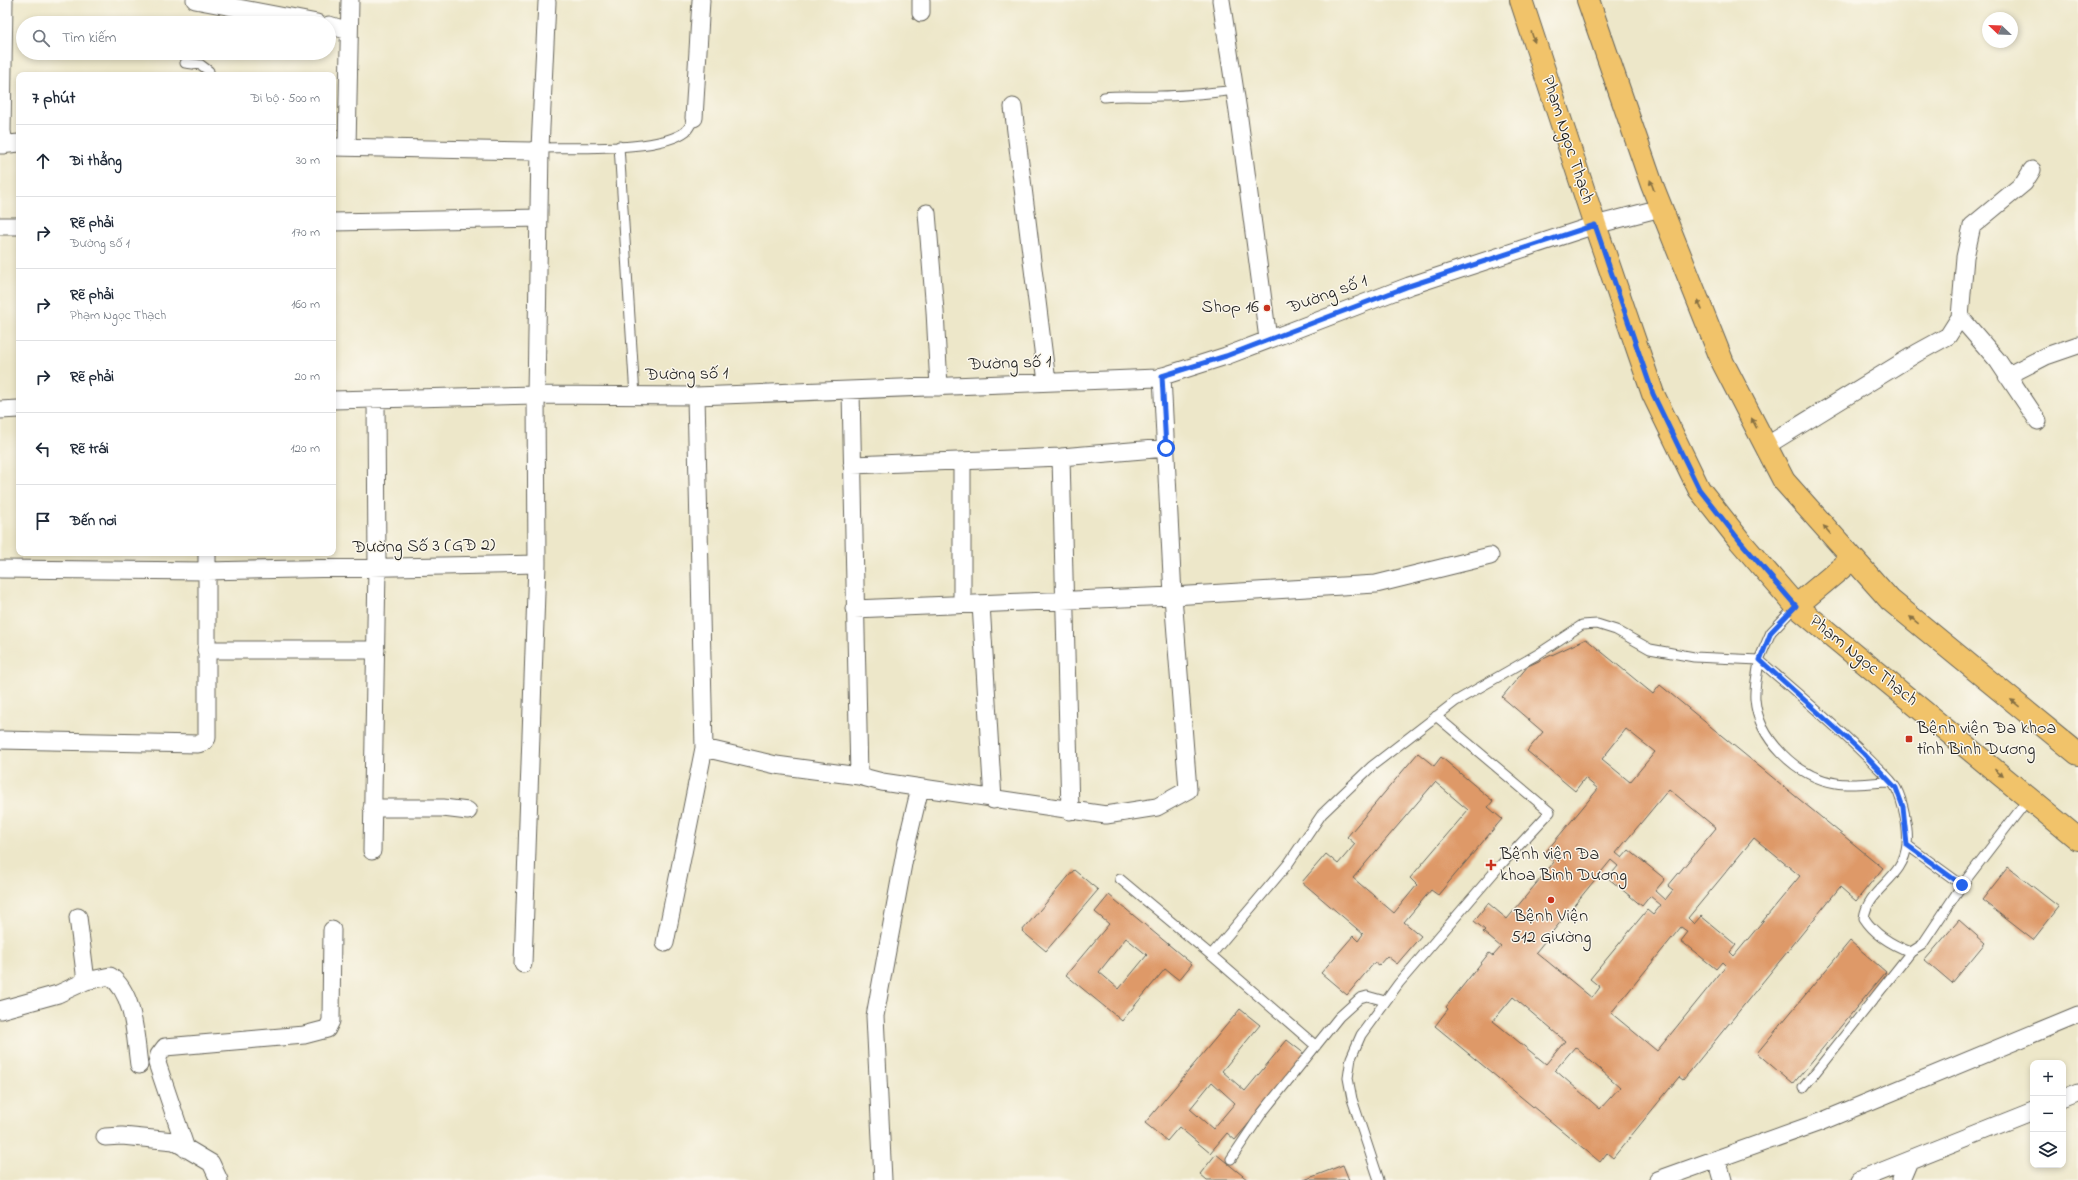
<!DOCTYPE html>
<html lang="vi">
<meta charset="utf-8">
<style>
:root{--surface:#fff;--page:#f2f2f3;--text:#1f2937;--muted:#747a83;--line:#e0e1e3}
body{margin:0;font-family:"Indie Flower",sans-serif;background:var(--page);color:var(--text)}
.controls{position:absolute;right:12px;bottom:12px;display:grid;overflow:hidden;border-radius:8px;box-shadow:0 2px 6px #0003}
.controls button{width:36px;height:36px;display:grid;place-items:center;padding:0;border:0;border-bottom:1px solid var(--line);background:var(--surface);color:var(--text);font:20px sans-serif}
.compass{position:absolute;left:1982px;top:12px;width:36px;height:36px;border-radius:50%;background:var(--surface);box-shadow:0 2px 6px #0003;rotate:293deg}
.stop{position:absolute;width:12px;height:12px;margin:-9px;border:3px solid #2563eb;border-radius:50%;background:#fff}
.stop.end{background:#2563eb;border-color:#fff;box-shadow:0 1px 4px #0008}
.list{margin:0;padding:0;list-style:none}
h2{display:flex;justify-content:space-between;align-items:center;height:52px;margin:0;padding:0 16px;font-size:17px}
h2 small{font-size:13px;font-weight:400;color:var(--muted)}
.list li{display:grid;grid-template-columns:26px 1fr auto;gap:12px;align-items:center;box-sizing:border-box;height:72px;padding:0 16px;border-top:1px solid var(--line)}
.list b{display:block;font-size:15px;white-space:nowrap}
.list p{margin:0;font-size:13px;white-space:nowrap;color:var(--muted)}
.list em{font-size:13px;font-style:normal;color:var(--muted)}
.icon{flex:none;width:22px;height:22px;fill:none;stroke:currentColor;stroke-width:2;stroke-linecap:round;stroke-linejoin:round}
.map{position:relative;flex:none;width:2078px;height:1180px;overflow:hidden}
.search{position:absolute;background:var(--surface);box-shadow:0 2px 6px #0003;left:16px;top:16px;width:320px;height:44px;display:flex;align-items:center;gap:10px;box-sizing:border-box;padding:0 14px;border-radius:22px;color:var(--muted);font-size:15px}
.panel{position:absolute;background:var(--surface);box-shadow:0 2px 6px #0003;left:16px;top:72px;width:320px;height:484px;border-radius:8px}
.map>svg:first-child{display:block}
.building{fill:#de9967;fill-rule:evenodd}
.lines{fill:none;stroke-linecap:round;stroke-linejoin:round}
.lane-casing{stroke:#656359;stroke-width:11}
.street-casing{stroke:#656359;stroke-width:19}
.primary-casing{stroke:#656359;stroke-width:24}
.lane{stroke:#fff;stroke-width:9}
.street{stroke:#fff;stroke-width:17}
.primary{stroke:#f1c36a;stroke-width:22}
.oneway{fill:#867043}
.route{stroke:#2563eb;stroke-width:5}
.poi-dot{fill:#c8321e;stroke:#fbf7ec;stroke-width:1.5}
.labels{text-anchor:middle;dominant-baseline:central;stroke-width:3;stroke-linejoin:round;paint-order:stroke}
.street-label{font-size:18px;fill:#1c1c1c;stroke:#fbf7ec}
.poi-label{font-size:18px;fill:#1c1c1c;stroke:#fbf7ec;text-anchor:start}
</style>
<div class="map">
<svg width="2078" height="1180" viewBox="0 0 2078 1180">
<rect width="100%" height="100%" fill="#fbf7ec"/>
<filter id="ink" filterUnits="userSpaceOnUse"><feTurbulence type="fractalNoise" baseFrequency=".025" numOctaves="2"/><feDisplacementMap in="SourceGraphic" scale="8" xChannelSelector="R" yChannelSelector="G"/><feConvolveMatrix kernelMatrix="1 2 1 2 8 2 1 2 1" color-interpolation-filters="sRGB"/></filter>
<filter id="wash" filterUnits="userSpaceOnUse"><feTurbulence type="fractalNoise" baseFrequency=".012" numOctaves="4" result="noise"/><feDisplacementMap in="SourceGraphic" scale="16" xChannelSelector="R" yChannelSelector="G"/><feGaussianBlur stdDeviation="0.9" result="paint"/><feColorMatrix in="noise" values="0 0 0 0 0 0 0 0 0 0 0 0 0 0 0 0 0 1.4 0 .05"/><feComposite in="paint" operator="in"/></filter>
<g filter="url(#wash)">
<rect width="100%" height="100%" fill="#ede7c9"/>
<g id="blocks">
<!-- building -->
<path class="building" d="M1586 639 1653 694 1660 685 1883 868 1856 901 1840 887 1683 1080 1679 1077 1613 1158 1607 1153 1600 1162 1435 1026 1448 1009 1446 1007 1489 953 1493 956 1501 947 1483 932 1485 930 1474 921 1488 903 1507 919 1554 862 1544 854 1598 789 1585 778 1575 791 1527 751 1543 732 1502 697 1528 666ZM1626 729 1655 752 1630 782 1602 759ZM1669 789 1716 828 1668 886 1673 890 1665 900 1655 891 1665 879 1629 850 1622 858 1616 853ZM1754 838 1800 876 1734 956 1730 952 1736 945 1701 916 1694 924 1688 918ZM1611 860 1618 866 1608 878 1642 906 1650 896 1661 905 1653 915 1647 910 1590 979 1600 987 1592 998 1536 952ZM1681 927 1688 932 1681 941 1716 969 1722 962 1726 966 1657 1051 1611 1013ZM1513 997 1565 1041 1546 1064 1493 1021ZM1575 1047 1620 1087 1600 1109 1555 1070Z
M1418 753 1434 766 1441 757 1493 801 1488 807 1502 819 1438 895 1431 890 1404 922 1421 936 1397 964 1387 956 1379 965 1375 962 1347 995 1321 973 1353 936 1358 941 1363 934 1302 882 1326 854 1338 864 1355 844 1347 837ZM1435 782 1468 810 1410 878 1417 885 1394 913 1353 878Z
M2008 867 2059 907 2033 940 1982 900Z
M1074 870 1098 890 1046 951 1022 931Z
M1109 895 1192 964 1179 980 1165 969 1122 1021 1066 975 1109 924 1095 912ZM1126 938 1147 955 1119 989 1099 972Z
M1959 920 1985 943 1952 983 1925 960Z
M1850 941 1886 972 1793 1084 1757 1053Z
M1240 1009 1260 1025 1222 1071 1245 1091 1287 1040 1306 1055 1235 1140 1227 1133 1210 1153 1179 1127 1167 1141 1145 1123ZM1212 1082 1235 1103 1213 1129 1190 1109Z
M1216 1154 1248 1180H1207L1200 1174Z
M1343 1165 1349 1180H1304Z"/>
</g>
</g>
<g filter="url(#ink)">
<use href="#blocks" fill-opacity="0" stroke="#656359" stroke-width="1"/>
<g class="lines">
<!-- lane casing -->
<g class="lane-casing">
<path id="lane" d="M185 63 201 65 209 71V75
M1104 97C1124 95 1140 97 1160 96 1185 96 1210 93 1235 90
M619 146 635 396
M540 148C575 147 660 152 686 131 689 128 692 122 694 118
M1759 660C1798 694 1838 727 1874 764 1881 771 1891 779 1896 788 1903 801 1909 830 1907 844 1904 880 1868 887 1864 918 1875 935 1892 945 1911 952L1922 945 1962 885 2029 798
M1759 660C1758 672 1754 686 1755 699 1758 739 1797 777 1836 783 1853 786 1874 782 1891 782
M1907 845 1962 885
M1120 879 1211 955 1316 1046
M1211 955 1288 864 1322 814 1372 766 1456 701 1538 654 1582 625 1597 624 1616 630 1650 649 1694 657 1759 660 1771 632 1796 606
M1803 1088 1911 952
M1231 1159 1262 1113 1339 1017 1360 998 1367 996 1385 1001
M1379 1180 1352 1099 1348 1078 1351 1058 1361 1035 1399 983 1497 869 1550 812 1436 716"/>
</g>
<!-- street casing -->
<g class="street-casing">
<path id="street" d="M195 0 317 23
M1221 0 1238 111 1268 339
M921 13V0
M329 25 349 31
M1013 107 1047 382
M694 118 701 0
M0 145 19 143
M4 145 2 131 4 0
M333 147 531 151 540 148
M347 147 350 0
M927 213 935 311 939 387
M333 222 539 218
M0 226H19
M1960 317 1998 361 2038 421
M2007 376 2046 356 2078 345
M851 391 859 776
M333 400 536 395 696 396 1157 378 1226 356 1409 286 1595 225 1661 208
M0 410 19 409
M1766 446 1917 353 1948 336 1960 317 1965 257 1972 226 2024 183 2032 170
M1061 457 1070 811
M852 465 1061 457 1166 448
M0 569 207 571 537 564
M962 604V461
M981 604 993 800
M854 609 1173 596 1376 584 1490 556
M206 650H376
M0 740 198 744 204 742 207 738V553
M704 748 776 765 859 776 882 782 1106 815 1157 807 1188 790 1173 596 1162 376
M372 808H443L468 811
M372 851 377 568 376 399
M78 917 86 981
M665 943 704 748 696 396
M523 964 537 564 536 395 540 148 547 2
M0 1010 58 994 86 981 110 976C135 994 135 1037 139 1065
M2063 1099 2078 1093
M105 1137 122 1136 174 1141 211 1163 219 1180
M186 1149 157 1063 159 1055 165 1047 304 1035 327 1029 331 1021 332 930
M1717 1159 1723 1180
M883 1180 875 1016 907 842 920 788
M1658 1180 1820 1122 2078 1015
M1860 1180 2033 1111
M1901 1180 1909 1161"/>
</g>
<!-- primary casing -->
<g class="primary-casing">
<path id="primary" d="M1521 0 1595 225 1653 394 1699 489 1740 541 1796 606 2078 839
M1588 0 1652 185 1723 363 1784 481 1890 600 2078 754
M1796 606 1852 559"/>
</g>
<!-- lane -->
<use href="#lane" class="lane"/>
<!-- street -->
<use href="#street" class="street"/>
<!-- primary -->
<use href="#primary" class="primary"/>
</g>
<!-- one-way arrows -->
<defs><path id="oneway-solid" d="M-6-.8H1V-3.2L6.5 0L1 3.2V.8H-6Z"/></defs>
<g class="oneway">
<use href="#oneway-solid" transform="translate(1533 37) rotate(72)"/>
<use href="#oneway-solid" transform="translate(1652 185) rotate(-110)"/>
<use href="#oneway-solid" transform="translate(1700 305) rotate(-112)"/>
<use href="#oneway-solid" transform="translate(1754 423) rotate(-117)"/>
<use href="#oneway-solid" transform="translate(1827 530) rotate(-131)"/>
<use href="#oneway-solid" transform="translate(1914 620) rotate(-141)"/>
<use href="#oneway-solid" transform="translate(2015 703) rotate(-141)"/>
<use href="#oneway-solid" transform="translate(1999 773) rotate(39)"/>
</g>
</g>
<g class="lines" filter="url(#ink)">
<!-- route -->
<path class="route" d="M1166 448 1162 376 1226 356 1409 286 1595 225 1653 394 1699 489 1740 541 1796 606 1771 632 1760 660 1863 753 1896 788 1903 807 1907 845 1962 885"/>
</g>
<!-- markers -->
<g class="poi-dot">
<circle cx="1267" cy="308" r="4"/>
<rect x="1905" y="735" width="8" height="8" rx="2"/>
<path d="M1489 859h4v4h4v4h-4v4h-4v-4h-4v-4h4z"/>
<circle cx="1551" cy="900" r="4"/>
</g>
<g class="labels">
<!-- street labels -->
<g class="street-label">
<text transform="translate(1567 140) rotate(72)">Phạm Ngọc Thạch</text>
<text transform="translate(1328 295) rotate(-20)">Đường số 1</text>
<text transform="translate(1010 364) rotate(-2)">Đường số 1</text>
<text transform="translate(687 375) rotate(-1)">Đường số 1</text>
<text transform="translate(424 547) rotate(-1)">Đường Số 3 (GĐ 2)</text>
<text transform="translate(1863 661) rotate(39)">Phạm Ngọc Thạch</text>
</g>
<!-- poi labels -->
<g class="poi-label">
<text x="1259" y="308" text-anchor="end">Shop 16</text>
<text x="1917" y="729">Bệnh viện Đa khoa<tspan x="1917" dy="21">tỉnh Bình Dương</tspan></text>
<text x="1500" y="855">Bệnh viện Đa<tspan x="1500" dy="21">khoa Bình Dương</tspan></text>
<text x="1551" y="917" text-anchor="middle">Bệnh Viện<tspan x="1551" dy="21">512 Giường</tspan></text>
</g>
</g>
</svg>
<div class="controls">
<button>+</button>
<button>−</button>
<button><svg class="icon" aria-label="layers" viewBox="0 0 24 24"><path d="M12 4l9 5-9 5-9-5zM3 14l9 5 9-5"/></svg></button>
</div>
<svg class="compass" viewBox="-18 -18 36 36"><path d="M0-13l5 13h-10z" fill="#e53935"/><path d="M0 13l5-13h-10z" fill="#747a83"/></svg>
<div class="stop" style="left:1166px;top:448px"></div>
<div class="stop end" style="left:1962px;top:885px"></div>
<div class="search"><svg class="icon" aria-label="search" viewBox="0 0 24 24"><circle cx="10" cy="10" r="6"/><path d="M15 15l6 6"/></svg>Tìm kiếm</div>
<section class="panel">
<h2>7 phút<small>Đi bộ · 500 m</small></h2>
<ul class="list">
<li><svg class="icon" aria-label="ahead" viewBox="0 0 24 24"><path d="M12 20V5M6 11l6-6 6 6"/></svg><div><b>Đi thẳng</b></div><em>30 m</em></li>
<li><svg class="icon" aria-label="right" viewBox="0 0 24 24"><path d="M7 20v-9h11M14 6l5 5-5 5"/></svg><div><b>Rẽ phải</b><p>Đường số 1</p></div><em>170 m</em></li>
<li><svg class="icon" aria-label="right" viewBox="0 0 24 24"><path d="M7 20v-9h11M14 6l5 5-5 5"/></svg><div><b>Rẽ phải</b><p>Phạm Ngọc Thạch</p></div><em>160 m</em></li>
<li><svg class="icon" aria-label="right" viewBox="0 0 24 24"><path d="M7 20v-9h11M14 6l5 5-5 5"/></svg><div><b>Rẽ phải</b></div><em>20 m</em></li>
<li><svg class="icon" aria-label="left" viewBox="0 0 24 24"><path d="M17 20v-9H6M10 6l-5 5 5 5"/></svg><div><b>Rẽ trái</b></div><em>120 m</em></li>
<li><svg class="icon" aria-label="arrive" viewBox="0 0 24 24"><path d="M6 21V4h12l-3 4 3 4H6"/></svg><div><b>Đến nơi</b></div></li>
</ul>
</section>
</div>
